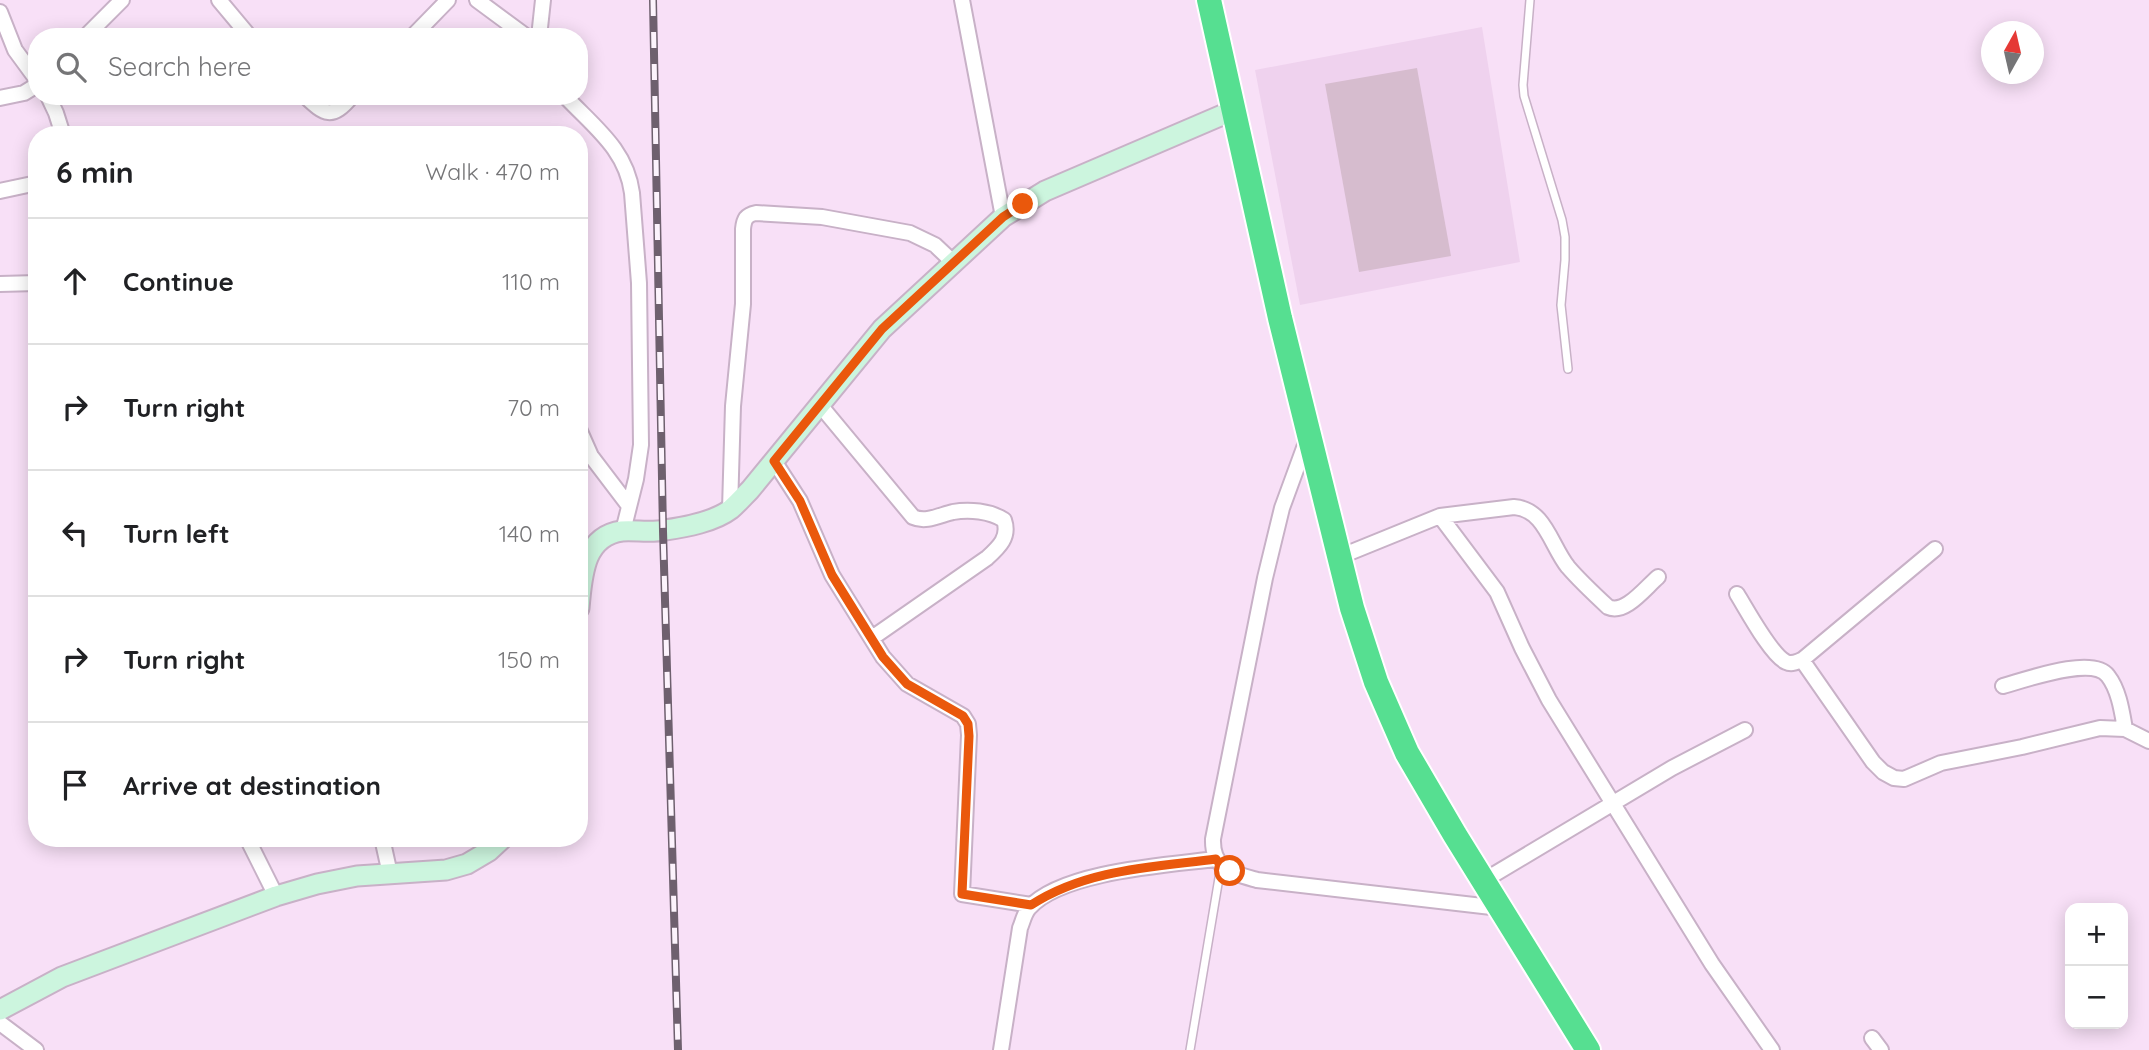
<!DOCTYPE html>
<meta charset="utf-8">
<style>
:root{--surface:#fff;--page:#f6f6f6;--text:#202124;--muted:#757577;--line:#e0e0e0}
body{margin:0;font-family:Quicksand,sans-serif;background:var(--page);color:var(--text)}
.controls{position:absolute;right:21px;bottom:21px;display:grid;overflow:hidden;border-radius:14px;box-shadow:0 4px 18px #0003}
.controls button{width:63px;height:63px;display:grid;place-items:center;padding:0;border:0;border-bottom:2px solid var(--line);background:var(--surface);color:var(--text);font:35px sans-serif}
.compass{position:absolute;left:1981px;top:21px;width:63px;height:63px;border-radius:50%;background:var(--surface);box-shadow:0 4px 18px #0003;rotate:8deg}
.stop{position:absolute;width:21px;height:21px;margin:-16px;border:5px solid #ea580c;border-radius:50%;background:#fff}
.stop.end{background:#ea580c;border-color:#fff;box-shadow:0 2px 7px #0008}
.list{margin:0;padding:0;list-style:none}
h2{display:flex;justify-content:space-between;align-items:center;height:91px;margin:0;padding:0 28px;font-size:30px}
h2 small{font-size:23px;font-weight:400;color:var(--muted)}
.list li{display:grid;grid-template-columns:46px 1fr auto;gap:21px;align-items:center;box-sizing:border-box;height:126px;padding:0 28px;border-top:2px solid var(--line)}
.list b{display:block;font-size:26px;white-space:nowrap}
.list em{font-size:23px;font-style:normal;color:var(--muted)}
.icon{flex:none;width:38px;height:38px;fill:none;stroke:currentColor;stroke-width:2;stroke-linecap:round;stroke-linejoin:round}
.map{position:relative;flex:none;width:2149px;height:1050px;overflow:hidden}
.search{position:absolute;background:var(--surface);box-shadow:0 4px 18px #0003;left:28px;top:28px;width:560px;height:77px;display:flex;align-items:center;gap:18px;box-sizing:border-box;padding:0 24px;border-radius:28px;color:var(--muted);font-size:26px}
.panel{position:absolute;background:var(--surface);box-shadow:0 4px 18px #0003;left:28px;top:126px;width:560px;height:721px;border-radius:28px}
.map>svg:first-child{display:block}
.built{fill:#efd2ee}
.building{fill:#d6bcce}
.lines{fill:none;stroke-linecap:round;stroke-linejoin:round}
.lane-casing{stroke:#c8b1c7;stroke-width:10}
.street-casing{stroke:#c8b1c7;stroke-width:18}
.secondary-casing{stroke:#c8b1c7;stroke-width:23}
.highway-casing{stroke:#fff;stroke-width:28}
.lane{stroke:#fff;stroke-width:7}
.street{stroke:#fff;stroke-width:14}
.secondary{stroke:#ccf5de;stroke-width:19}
.highway{stroke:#56df91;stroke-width:24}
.rail-casing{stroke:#6e606e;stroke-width:8}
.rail{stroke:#fcf3fc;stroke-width:5;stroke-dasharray:16;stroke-linecap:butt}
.route{stroke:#ea580c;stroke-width:9}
</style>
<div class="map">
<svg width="2149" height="1050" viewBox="0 0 2149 1050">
<rect width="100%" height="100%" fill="#f8e0f7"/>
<!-- built -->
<path class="built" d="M1482 27 1520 262 1300 305 1255 70Z"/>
<!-- building -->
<path class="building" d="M1417 68 1451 256 1359 272 1325 84Z"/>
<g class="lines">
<!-- lane casing -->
<g class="lane-casing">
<path id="lane" d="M1530 0 1523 85 1524 96 1562 220 1565 237V260L1561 305 1568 369
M1190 1050 1221 866"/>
</g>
<!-- street casing -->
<g class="street-casing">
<path id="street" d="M219 0 250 37
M477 0 527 37
M962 0 1003 217
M0 12 15 50 37 80
M85 37 122 0
M412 37 448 0
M539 37 543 0
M48 96 56 113 63 135
M305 96C325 115 332 120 352 96
M565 96C594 127 626 149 632 193L639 283 641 445 636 479 623 531
M0 98 24 93 37 85
M0 191 37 183
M0 284 37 283
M820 405 913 517C926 523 940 515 953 512 969 509 990 511 1004 520 1010 537 999 547 987 558L872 638
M579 429 591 456 629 506
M1308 437 1282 508 1265 578 1213 839C1212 869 1232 873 1257 880L1500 908
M774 461 800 501 832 575 883 657 907 684 963 716 968 724 969 735 962 894 1031 905
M730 509 733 406 743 304V229C744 219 746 215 756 213L822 217 910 233 935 245 954 263
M1440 516 1497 592 1522 648 1549 700 1712 964 1772 1050
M1339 557 1440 516 1514 507C1545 509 1551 546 1568 567 1580 581 1594 594 1608 607 1625 615 1645 588 1658 577
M1737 594C1747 610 1771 655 1786 662 1792 665 1796 662 1802 660L1935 549
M1802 660 1873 762 1883 772 1894 778 1904 779 1941 763 2022 747 2100 728 2125 729 2149 741
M2003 686C2025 680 2093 655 2108 676 2119 690 2122 712 2125 729
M247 838 276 896
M382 838 390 874
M1483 881 1672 768 1745 730
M0 1023 36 1050
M1872 1038 1881 1050
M1001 1050 1020 928C1023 921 1024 914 1029 908 1062 871 1169 865 1216 859"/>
</g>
<!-- secondary casing -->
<g class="secondary-casing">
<path id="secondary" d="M579 608C582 578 583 536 622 531 636 530 651 533 665 530 686 527 714 522 731 509 738 503 744 496 750 490L882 329 1003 217 1045 191 1234 110
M0 1010 62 977 276 896 317 884 357 876 446 870 467 864 489 851 503 838"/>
</g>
<!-- highway casing -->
<g class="highway-casing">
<path id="highway" d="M1209 0 1280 318 1352 608 1376 682 1407 753 1455 835 1588 1050"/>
</g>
<!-- lane -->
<use href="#lane" class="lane"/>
<!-- street -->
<use href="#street" class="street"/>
<!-- secondary -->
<use href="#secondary" class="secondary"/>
<!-- highway -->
<use href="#highway" class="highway"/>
<!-- rail casing -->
<g class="rail-casing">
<path id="rail" d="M653 0 663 531 678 1050"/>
</g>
<!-- rail -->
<use href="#rail" class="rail"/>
</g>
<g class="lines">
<!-- route -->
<path class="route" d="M1023 204 1003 217 882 329 774 461 800 501 832 575 883 657 907 684 963 716 968 724 969 736 962 894 1031 905C1086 869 1153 867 1216 859L1221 866 1230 871"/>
</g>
</svg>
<div class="controls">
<button>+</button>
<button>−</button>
</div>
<svg class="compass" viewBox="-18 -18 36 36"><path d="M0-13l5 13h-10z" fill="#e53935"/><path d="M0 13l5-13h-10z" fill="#757577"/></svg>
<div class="stop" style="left:1230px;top:871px"></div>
<div class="stop end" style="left:1023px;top:204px"></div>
<div class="search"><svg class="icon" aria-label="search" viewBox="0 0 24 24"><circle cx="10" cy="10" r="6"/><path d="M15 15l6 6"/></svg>Search here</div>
<section class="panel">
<h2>6 min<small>Walk · 470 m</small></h2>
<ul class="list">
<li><svg class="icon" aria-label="ahead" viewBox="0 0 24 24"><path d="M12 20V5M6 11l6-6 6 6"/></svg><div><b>Continue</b></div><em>110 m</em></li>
<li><svg class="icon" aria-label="right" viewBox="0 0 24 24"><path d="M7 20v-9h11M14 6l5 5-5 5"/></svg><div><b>Turn right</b></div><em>70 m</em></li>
<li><svg class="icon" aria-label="left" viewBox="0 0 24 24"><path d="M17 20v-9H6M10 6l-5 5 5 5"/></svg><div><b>Turn left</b></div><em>140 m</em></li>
<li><svg class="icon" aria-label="right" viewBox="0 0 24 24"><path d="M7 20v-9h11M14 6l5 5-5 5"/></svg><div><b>Turn right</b></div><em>150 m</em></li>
<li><svg class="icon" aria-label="arrive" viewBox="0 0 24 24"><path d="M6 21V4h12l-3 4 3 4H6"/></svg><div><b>Arrive at destination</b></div></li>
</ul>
</section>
</div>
